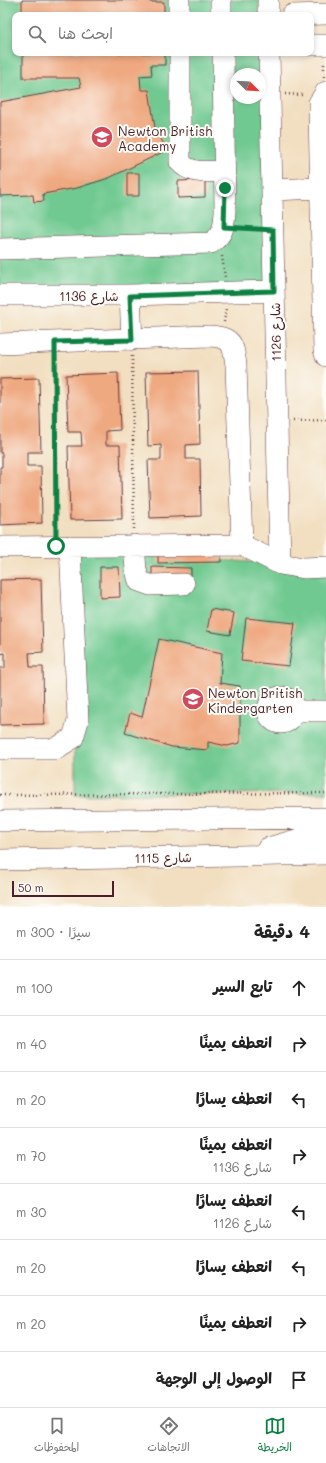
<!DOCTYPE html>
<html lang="ar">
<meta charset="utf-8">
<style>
:root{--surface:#fff;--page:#f6f6f6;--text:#222;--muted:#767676;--line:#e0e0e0;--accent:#0b8043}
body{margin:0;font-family:Mali,"Playpen Sans Arabic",sans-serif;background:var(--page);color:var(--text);direction:rtl}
.compass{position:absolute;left:230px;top:68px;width:36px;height:36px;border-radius:50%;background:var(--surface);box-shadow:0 2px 6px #0003;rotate:114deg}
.scale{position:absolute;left:12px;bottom:10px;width:102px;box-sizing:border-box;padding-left:4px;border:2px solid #4a1f2b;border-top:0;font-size:11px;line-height:14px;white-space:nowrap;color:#4a1f2b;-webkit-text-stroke:3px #fdfcf7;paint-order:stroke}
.stop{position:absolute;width:12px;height:12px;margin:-9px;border:3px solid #0b8043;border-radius:50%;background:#fff}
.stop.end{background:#0b8043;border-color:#fff;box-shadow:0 1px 4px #0008}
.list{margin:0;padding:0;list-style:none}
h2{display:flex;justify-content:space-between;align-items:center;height:52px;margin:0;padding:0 16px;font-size:17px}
h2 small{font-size:13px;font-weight:400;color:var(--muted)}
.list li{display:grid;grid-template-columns:26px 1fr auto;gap:12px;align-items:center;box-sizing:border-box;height:56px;padding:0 16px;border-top:1px solid var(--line)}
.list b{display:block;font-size:15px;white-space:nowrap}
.list p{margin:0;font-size:13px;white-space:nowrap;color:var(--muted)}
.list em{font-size:13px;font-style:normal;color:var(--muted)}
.icon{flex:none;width:22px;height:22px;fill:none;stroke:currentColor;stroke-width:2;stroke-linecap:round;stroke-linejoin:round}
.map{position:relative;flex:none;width:326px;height:907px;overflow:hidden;direction:ltr}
.search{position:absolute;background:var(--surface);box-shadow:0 2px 6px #0003;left:12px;right:12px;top:12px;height:44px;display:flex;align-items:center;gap:10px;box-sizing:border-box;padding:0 14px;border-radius:8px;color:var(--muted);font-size:15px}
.sheet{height:500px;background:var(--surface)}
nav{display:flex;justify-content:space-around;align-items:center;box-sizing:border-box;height:56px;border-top:1px solid var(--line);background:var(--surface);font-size:11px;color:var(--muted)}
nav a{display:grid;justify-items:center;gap:2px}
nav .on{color:var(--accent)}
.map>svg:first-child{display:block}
.green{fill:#6fc990;stroke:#5c745e;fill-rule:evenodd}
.building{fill:#efa981}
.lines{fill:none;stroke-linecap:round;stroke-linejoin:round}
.minor-casing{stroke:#633c42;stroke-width:22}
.path{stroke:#633c42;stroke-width:2.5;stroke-dasharray:1 3;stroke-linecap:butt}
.minor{stroke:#fff;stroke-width:21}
.route{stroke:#0b8043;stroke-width:5}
.labels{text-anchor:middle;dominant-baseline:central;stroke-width:4;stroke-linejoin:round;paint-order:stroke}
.poi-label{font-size:13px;fill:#4a1f2b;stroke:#fdfcf7;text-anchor:start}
.street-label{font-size:13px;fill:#4a1f2b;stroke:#fdfcf7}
</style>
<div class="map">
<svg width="326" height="907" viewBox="0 0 326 907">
<rect width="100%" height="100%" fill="#fdfcf7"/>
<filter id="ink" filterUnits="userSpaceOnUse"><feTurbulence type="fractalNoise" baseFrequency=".025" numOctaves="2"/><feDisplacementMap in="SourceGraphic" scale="8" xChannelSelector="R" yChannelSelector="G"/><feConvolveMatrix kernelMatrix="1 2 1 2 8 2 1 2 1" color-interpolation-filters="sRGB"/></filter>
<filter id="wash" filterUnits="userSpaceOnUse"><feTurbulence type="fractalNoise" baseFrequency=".012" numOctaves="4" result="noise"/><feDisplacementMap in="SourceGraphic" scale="16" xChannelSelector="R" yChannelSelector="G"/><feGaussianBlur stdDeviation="0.9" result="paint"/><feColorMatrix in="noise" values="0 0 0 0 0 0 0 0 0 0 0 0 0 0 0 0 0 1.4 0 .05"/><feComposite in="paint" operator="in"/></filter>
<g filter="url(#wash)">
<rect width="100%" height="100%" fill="#f2dfc1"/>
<!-- green -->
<path class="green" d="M0 0H259L260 15H15V53H262L274 291 0 299ZM236 74H260V98H236Z
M74 552 326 566V793L75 795Z"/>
<g id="blocks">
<!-- building -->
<path class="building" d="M22 0H150V2H164V15H22Z
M23 53H165V65H151L152 75 140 76 141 90H149L155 128 167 150 109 178 77 188 43 194 44 201 34 202 33 195 0 196V102L81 87 79 78H23Z
M127 173H139V196H127Z
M205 180V197L178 198V181Z
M198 371 200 444 186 445V459H200L201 516 150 518 148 460H161V445L148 446 146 372Z
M118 373 120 430 106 431V445H120L122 519 70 520 68 446H82L81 432H68L66 375Z
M39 378 41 452H27V466H41L42 523 0 525V467H2V453H0V379Z
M221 549V562L158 563V550Z
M100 567H119L120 597 100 598Z
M152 567 191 568V578L152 577Z
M41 579 43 652 29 653 30 667H43L44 724 0 725V668H5V653L0 654V580Z
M211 609 234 613 230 635 207 631Z
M246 618 295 623 289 666 241 661Z
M159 639 222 653 220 683 240 686V743L227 746 208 742V750L172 747 125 733 130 713 142 717Z"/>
</g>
</g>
<g filter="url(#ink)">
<use href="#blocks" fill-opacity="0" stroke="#633c42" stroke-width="1"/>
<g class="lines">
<!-- minor casing -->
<g class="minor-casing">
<path id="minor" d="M179 0V15
M221 0V15
M268 0V15
M292 15 326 14
M311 45H326
M180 53V162C191 175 208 171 224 171
M269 53 280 564
M326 92 319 103V111L324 350 326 356
M272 190 320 188
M0 249 211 243C224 234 224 226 225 211L223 53
M0 295H130L274 291
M130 295 132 340
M0 344 208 336C232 337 233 343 236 365L242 545
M134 545 136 570 139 581 150 585 184 584
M0 547 242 545 280 564 304 568 326 567
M268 710a13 13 0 1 1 26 0a13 13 0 1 1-26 0Z
M294 711H326
M0 749H55L73 738 78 721 70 546
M0 821 326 818
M268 848 299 839 326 838
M0 860 239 856 326 854"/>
</g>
<!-- path -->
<path class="path" d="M324 77V62
M285 94 304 95
M240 228 257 229
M222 256 225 277
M224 322 226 309
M132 356 134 529
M55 358 56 529
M293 421 326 420
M0 795 326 793"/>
<!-- minor -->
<use href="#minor" class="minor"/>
</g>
</g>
<g class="lines" filter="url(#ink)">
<!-- route -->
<path class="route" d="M56 546 55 342 132 340 130 296 274 291 273 230 224 227 225 188"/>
</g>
<!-- icons -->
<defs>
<g id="school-disc" transform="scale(1.15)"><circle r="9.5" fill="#d1495b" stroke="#fdfcf7"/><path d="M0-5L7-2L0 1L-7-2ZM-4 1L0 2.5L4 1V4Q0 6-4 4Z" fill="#fff"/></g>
</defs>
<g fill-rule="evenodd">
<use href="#school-disc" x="102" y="137"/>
<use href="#school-disc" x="193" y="699"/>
</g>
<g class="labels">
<!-- poi labels -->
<g class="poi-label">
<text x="118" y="130">Newton British<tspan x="118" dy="15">Academy</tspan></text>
<text x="208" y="692">Newton British<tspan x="208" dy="15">Kindergarten</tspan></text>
</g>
<!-- street labels -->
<g class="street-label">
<text x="89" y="295">شارع 1136</text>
<text transform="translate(275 332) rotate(-91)">شارع 1126</text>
<text transform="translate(163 857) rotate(-1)">شارع 1115</text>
</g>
</g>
</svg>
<svg class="compass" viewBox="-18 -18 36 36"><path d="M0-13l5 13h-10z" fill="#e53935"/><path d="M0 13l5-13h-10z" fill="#767676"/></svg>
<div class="scale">50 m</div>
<div class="stop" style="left:56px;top:546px"></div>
<div class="stop end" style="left:225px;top:188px"></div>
<div class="search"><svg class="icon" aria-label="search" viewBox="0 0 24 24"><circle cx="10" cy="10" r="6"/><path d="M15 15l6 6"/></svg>ابحث هنا</div>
</div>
<section class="sheet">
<h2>4 دقيقة<small>سيرًا · 300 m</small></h2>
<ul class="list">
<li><svg class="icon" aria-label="ahead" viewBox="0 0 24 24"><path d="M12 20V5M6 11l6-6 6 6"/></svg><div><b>تابع السير</b></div><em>100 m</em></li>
<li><svg class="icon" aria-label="right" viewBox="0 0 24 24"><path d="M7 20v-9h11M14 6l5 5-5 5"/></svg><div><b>انعطف يمينًا</b></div><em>40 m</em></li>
<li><svg class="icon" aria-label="left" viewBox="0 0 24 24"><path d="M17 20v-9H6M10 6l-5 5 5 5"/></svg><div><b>انعطف يسارًا</b></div><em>20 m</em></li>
<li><svg class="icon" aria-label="right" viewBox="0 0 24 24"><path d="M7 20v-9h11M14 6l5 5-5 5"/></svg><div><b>انعطف يمينًا</b><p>شارع 1136</p></div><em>70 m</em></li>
<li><svg class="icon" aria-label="left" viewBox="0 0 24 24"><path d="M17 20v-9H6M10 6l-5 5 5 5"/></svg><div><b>انعطف يسارًا</b><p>شارع 1126</p></div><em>30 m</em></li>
<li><svg class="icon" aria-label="left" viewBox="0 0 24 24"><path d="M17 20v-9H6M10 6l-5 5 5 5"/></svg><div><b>انعطف يسارًا</b></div><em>20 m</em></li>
<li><svg class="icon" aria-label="right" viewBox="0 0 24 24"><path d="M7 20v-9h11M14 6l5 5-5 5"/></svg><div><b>انعطف يمينًا</b></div><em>20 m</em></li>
<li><svg class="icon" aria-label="arrive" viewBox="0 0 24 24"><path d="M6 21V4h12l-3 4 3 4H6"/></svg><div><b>الوصول إلى الوجهة</b></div></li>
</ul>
</section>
<nav>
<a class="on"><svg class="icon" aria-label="map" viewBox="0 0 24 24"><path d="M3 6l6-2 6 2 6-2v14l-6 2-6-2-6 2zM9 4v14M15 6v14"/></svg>الخريطة</a>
<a><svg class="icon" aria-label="directions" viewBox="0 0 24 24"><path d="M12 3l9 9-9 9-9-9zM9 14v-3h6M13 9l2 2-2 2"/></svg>الاتجاهات</a>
<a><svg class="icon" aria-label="saved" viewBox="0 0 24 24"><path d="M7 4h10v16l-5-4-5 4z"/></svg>المحفوظات</a>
</nav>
